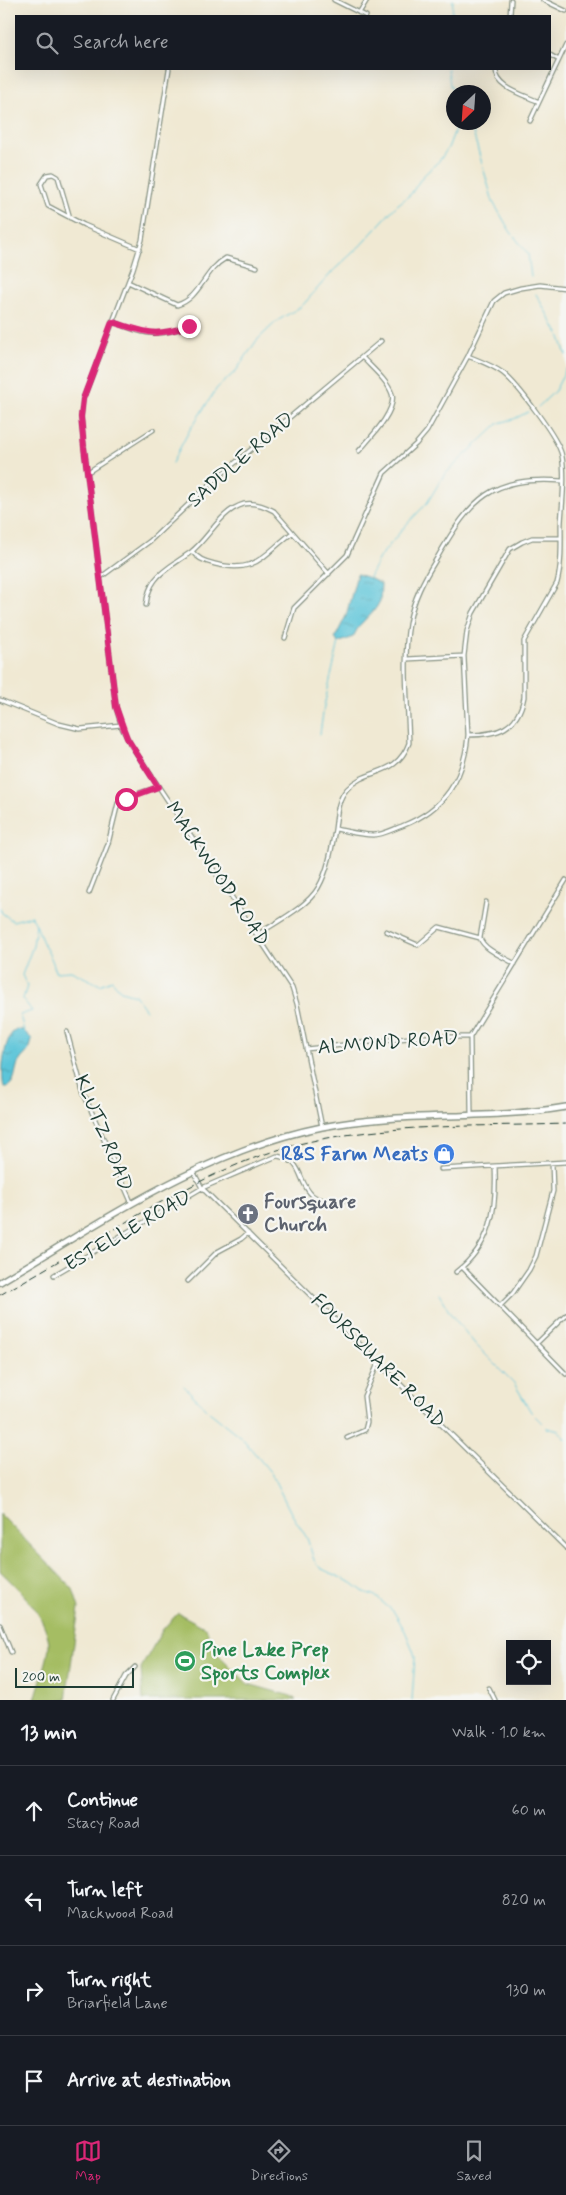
<!DOCTYPE html>
<meta charset="utf-8">
<style>
:root{--surface:#171b24;--page:#242831;--text:#f1f3f6;--muted:#9ea1a6;--line:#363941;--accent:#db2777}
body{margin:0;font-family:Mynerve,sans-serif;background:var(--page);color:var(--text)}
.controls{position:absolute;right:15px;bottom:15px;display:grid;overflow:hidden;border-radius:0px;box-shadow:0 5px 20px #0002}
.controls button{width:45px;height:45px;display:grid;place-items:center;padding:0;border:0;border-bottom:1px solid var(--line);background:var(--surface);color:var(--text);font:25px sans-serif}
.compass{position:absolute;left:446px;top:85px;width:45px;height:45px;border-radius:50%;background:var(--surface);box-shadow:0 5px 20px #0002;rotate:205deg}
.scale{position:absolute;left:15px;bottom:12px;width:119px;box-sizing:border-box;padding-left:5px;border:2px solid #1f3d34;border-top:0;font-size:14px;line-height:18px;white-space:nowrap;color:#1f3d34;-webkit-text-stroke:4px #f6f6f2;paint-order:stroke}
.stop{position:absolute;width:15px;height:15px;margin:-11px;border:4px solid #db2777;border-radius:50%;background:#fff}
.stop.end{background:#db2777;border-color:#fff;box-shadow:0 1px 5px #0008}
.list{margin:0;padding:0;list-style:none}
h2{display:flex;justify-content:space-between;align-items:center;height:65px;margin:0;padding:0 20px;font-size:21px}
h2 small{font-size:16px;font-weight:400;color:var(--muted)}
.list li{display:grid;grid-template-columns:32px 1fr auto;gap:15px;align-items:center;box-sizing:border-box;height:90px;padding:0 20px;border-top:1px solid var(--line)}
.list b{display:block;font-size:19px;white-space:nowrap}
.list p{margin:0;font-size:16px;white-space:nowrap;color:var(--muted)}
.list em{font-size:16px;font-style:normal;color:var(--muted)}
.icon{flex:none;width:28px;height:28px;fill:none;stroke:currentColor;stroke-width:2;stroke-linecap:round;stroke-linejoin:round}
.map{position:relative;flex:none;width:566px;height:1700px;overflow:hidden}
.search{position:absolute;background:var(--surface);box-shadow:0 5px 20px #0002;left:15px;right:15px;top:15px;height:55px;display:flex;align-items:center;gap:12px;box-sizing:border-box;padding:0 18px;border-radius:0px;color:var(--muted);font-size:19px}
.sheet{height:425px;background:var(--surface)}
nav{display:flex;justify-content:space-around;align-items:center;box-sizing:border-box;height:70px;border-top:1px solid var(--line);background:var(--surface);font-size:14px;color:var(--muted)}
nav a{display:grid;justify-items:center;gap:2px}
nav .on{color:var(--accent)}
.map>svg:first-child{display:block}
.grass{fill:#a5bd63;stroke:#627d4c}
.water{fill:url(#water-ripples);stroke:#3e8186}
.lines{fill:none;stroke-linecap:round;stroke-linejoin:round}
.stream{stroke:#5cc5d9;stroke-width:1}
.minor-casing{stroke:#889384;stroke-width:5.5}
.primary-casing{stroke:#889384;stroke-width:8}
.minor{stroke:#fff;stroke-width:3}
.primary{stroke:#fff;stroke-width:5}
.rail{stroke:#1f3d34;stroke-width:1;stroke-dasharray:8 4;stroke-linecap:butt}
.route{stroke:#db2777;stroke-width:6}
.labels{text-anchor:middle;dominant-baseline:central;stroke-width:4.5;stroke-linejoin:round;paint-order:stroke}
.street-label{font-size:20px;fill:#1f3d34;stroke:#f6f6f2}
.shop-label{font-size:20px;font-weight:bold;fill:#366cbe;stroke:#f6f6f2;text-anchor:end}
.worship-label{font-size:20px;font-weight:bold;fill:#5b616d;stroke:#f6f6f2;text-anchor:start}
.leisure-label{font-size:20px;font-weight:bold;fill:#27864d;stroke:#f6f6f2;text-anchor:start}
</style>
<div class="map">
<svg width="566" height="1700" viewBox="0 0 566 1700">
<defs>
<pattern id="water-ripples" width="26" height="14" patternUnits="userSpaceOnUse" patternTransform="scale(1.25)"><rect width="26" height="14" fill="#5cc5d9"/><path d="M2 4q2-2 4 0t4 0M15 11q2-2 4 0t4 0" fill="none" stroke="#4ba1b1"/></pattern>
</defs>
<rect width="100%" height="100%" fill="#f6f6f2"/>
<filter id="ink" filterUnits="userSpaceOnUse"><feTurbulence type="fractalNoise" baseFrequency=".02" numOctaves="2"/><feDisplacementMap in="SourceGraphic" scale="10" xChannelSelector="R" yChannelSelector="G"/><feConvolveMatrix kernelMatrix="1 2 1 2 8 2 1 2 1" color-interpolation-filters="sRGB"/></filter>
<filter id="wash" filterUnits="userSpaceOnUse"><feTurbulence type="fractalNoise" baseFrequency=".0096" numOctaves="4" result="noise"/><feDisplacementMap in="SourceGraphic" scale="20" xChannelSelector="R" yChannelSelector="G"/><feGaussianBlur stdDeviation="1.12" result="paint"/><feColorMatrix in="noise" values="0 0 0 0 0 0 0 0 0 0 0 0 0 0 0 0 0 1.4 0 .05"/><feComposite in="paint" operator="in"/></filter>
<g filter="url(#wash)">
<rect width="100%" height="100%" fill="#f0e9d3"/>
<!-- grass -->
<path class="grass" d="M0 1514 73 1589 79 1608 66 1700H35C38 1687 50 1655 49 1644 46 1615 20 1590 0 1571Z
M178 1613 206 1628 217 1653 248 1684 291 1696 296 1700H143L141 1668 163 1629Z"/>
<!-- water -->
<path class="water" d="M357 574 369 578 381 584 380 601 376 608 359 626 353 637 338 643 335 638 346 616Z
M16 1029 23 1030 32 1039C30 1051 28 1051 21 1059 13 1068 18 1081 7 1087H4C0 1074 4 1037 16 1029Z"/>
<g class="lines">
<!-- stream -->
<path class="stream" d="M452 16 453 0
M448 69 450 85 454 93
M470 122 493 202 510 231 528 254 531 277
M536 294 560 337 566 355
M538 407 555 391 566 369
M172 463 189 431 217 388 236 371 257 340 277 321 302 306 334 270 361 245 396 206 411 194 422 177 440 160 448 148 458 122
M368 579 379 558 406 525 427 503 444 475 499 423 514 419 528 412
M320 734 324 706 339 642
M0 908 2 913 13 921 31 916C36 923 38 930 41 938 46 951 54 959 55 972L71 971 100 985 112 980 121 991 135 995 146 1010
M24 1031 20 1015 32 1011 23 999 27 986 22 975 33 946 36 924
M439 1294 450 1313 475 1344 514 1383 531 1412 547 1428 559 1431 566 1439
M184 1386 208 1411 242 1438 271 1473 291 1513 307 1538 314 1560 320 1568 352 1583 364 1592 374 1595 394 1612 405 1631 413 1650 415 1657 412 1700"/>
</g>
</g>
<g filter="url(#ink)">
<g class="lines">
<!-- minor casing -->
<g class="minor-casing">
<path id="minor" d="M334 0 366 16
M543 0 566 11
M359 13 367 0
M510 16 511 0
M550 55 559 60
M169 69 142 240 133 269 83 399 81 417 84 447 116 707 122 728 131 745 292 988 297 1004 322 1127
M496 69C495 88 525 95 539 102
M530 121 566 45
M70 218 58 177 53 174 47 175 41 184 48 206 84 225 140 249
M128 282 177 305C200 299 204 270 226 258L257 267
M112 321C122 325 132 330 143 332 160 336 182 330 197 320
M468 356C480 361 492 365 503 373 517 384 559 439 562 456 566 478 562 503 561 525 561 544 562 564 557 583L524 641V697C518 729 497 735 468 735L464 656 467 631 473 613 510 549 522 542 532 538H561
M359 451C369 439 397 411 392 394 387 380 372 368 362 357
M88 472 153 430
M192 551C197 559 206 562 215 564 256 574 262 556 292 533
M101 577 150 541 211 483 381 341
M146 605C147 596 149 588 155 580 163 569 179 561 191 552 210 537 220 511 244 504 254 502 265 506 274 511L329 574
M285 638 294 608 347 555 384 473 416 444 427 431 468 356 494 301 504 293 521 288 540 285 566 288
M407 659 464 656
M0 700 59 724 80 729 121 725
M335 829C347 831 360 835 373 835 383 835 393 829 402 826 445 809 464 779 468 735
M89 893 108 844 118 803 133 795 158 787
M386 931 418 945 439 927 480 938C484 950 504 957 515 964
M257 935C276 922 307 907 318 888 328 871 332 848 335 829 337 815 337 800 347 789 367 767 396 778 409 743 408 707 403 658 409 624 413 599 424 579 437 558 472 498 490 476 563 481
M480 938 486 902
M67 1032 83 1092 132 1204
M306 1049 418 1037H470
M471 1114 470 1037 566 880
M441 1169 566 1162
M193 1171 202 1188 566 1548
M462 1267 566 1374
M456 1272C492 1244 497 1209 495 1166
M54 1275 202 1188 277 1156C304 1160 297 1181 312 1195 320 1202 333 1200 343 1201
M188 1281 217 1252 241 1239 248 1233
M500 1306 513 1293 529 1270 536 1256 553 1191 552 1163
M536 1344 566 1315
M347 1438 365 1430 367 1422 364 1396 379 1361
M0 1625 11 1652
M489 1688 495 1700
M113 1700 126 1676 135 1667"/>
</g>
<!-- primary casing -->
<g class="primary-casing">
<path id="primary" d="M0 1282C102 1222 203 1151 322 1127 402 1111 485 1121 566 1107"/>
</g>
<!-- minor -->
<use href="#minor" class="minor"/>
<!-- primary -->
<use href="#primary" class="primary"/>
<!-- rail -->
<path class="rail" d="M0 1295C38 1273 76 1251 114 1229 174 1194 232 1161 299 1144 386 1123 477 1127 566 1124"/>
</g>
</g>
<g class="lines" filter="url(#ink)">
<!-- route -->
<path class="route" d="M126 799 158 787 127 738 116 707 84 447 81 417 83 399 112 322C148 332 151 338 189 326"/>
</g>
<!-- icons -->
<defs>
<g id="shop-disc" transform="scale(1.125)"><circle r="9.5" fill="#3f7fe0" stroke="#f6f6f2"/><path d="M-5-2.5h2.3a2.7 3.5 0 0 1 5.4 0H5L5.5 6h-11ZM-1.5-2.5h3a1.5 2.3 0 0 0-3 0Z" fill="#fff"/></g>
<g id="church-disc" transform="scale(1.125)"><circle r="9.5" fill="#6b7280" stroke="#f6f6f2"/><path d="M-1.2-6h2.4v3.5h3.3v2.4h-3.3V6h-2.4V-.1h-3.3v-2.4h3.3Z" fill="#fff"/></g>
<g id="stadium-disc" transform="scale(1.125)"><circle r="9.5" fill="#2e9e5b" stroke="#f6f6f2"/><path d="M0-5a6.5 5 0 1 0 0 10a6.5 5 0 1 0 0-10ZM-3.5-1.8h7v3.6h-7Z" fill="#fff"/></g>
</defs>
<g fill-rule="evenodd">
<use href="#shop-disc" x="444" y="1154"/>
<use href="#church-disc" x="248" y="1214"/>
<use href="#stadium-disc" x="185" y="1661"/>
</g>
<g class="labels">
<!-- street labels -->
<g class="street-label">
<text transform="translate(241 460) rotate(-41)">SADDLE ROAD</text>
<text transform="translate(217 874) rotate(56)">MACKWOOD ROAD</text>
<text transform="translate(388 1043) rotate(-4)">ALMOND ROAD</text>
<text transform="translate(103 1133) rotate(68)">KLUTZ ROAD</text>
<text transform="translate(128 1231) rotate(-30)">ESTELLE ROAD</text>
<text transform="translate(378 1361) rotate(45)">FOURSQUARE ROAD</text>
</g>
<!-- shop labels -->
<g class="shop-label">
<text x="428" y="1154">R&amp;S Farm Meats</text>
</g>
<!-- worship labels -->
<g class="worship-label">
<text x="264" y="1202">Foursquare<tspan x="264" dy="23">Church</tspan></text>
</g>
<!-- leisure labels -->
<g class="leisure-label">
<text x="201" y="1650">Pine Lake Prep<tspan x="201" dy="23">Sports Complex</tspan></text>
</g>
</g>
</svg>
<div class="controls">
<button><svg class="icon" aria-label="locate" viewBox="0 0 24 24"><circle cx="12" cy="12" r="6"/><path d="M12 2v4M12 18v4M2 12h4M18 12h4"/></svg></button>
</div>
<svg class="compass" viewBox="-18 -18 36 36"><path d="M0-13l5 13h-10z" fill="#e53935"/><path d="M0 13l5-13h-10z" fill="#9ea1a6"/></svg>
<div class="scale">200 m</div>
<div class="stop" style="left:126px;top:799px"></div>
<div class="stop end" style="left:189px;top:326px"></div>
<div class="search"><svg class="icon" aria-label="search" viewBox="0 0 24 24"><circle cx="10" cy="10" r="6"/><path d="M15 15l6 6"/></svg>Search here</div>
</div>
<section class="sheet">
<h2>13 min<small>Walk · 1.0 km</small></h2>
<ul class="list">
<li><svg class="icon" aria-label="ahead" viewBox="0 0 24 24"><path d="M12 20V5M6 11l6-6 6 6"/></svg><div><b>Continue</b><p>Stacy Road</p></div><em>60 m</em></li>
<li><svg class="icon" aria-label="left" viewBox="0 0 24 24"><path d="M17 20v-9H6M10 6l-5 5 5 5"/></svg><div><b>Turn left</b><p>Mackwood Road</p></div><em>820 m</em></li>
<li><svg class="icon" aria-label="right" viewBox="0 0 24 24"><path d="M7 20v-9h11M14 6l5 5-5 5"/></svg><div><b>Turn right</b><p>Briarfield Lane</p></div><em>130 m</em></li>
<li><svg class="icon" aria-label="arrive" viewBox="0 0 24 24"><path d="M6 21V4h12l-3 4 3 4H6"/></svg><div><b>Arrive at destination</b></div></li>
</ul>
</section>
<nav>
<a class="on"><svg class="icon" aria-label="map" viewBox="0 0 24 24"><path d="M3 6l6-2 6 2 6-2v14l-6 2-6-2-6 2zM9 4v14M15 6v14"/></svg>Map</a>
<a><svg class="icon" aria-label="directions" viewBox="0 0 24 24"><path d="M12 3l9 9-9 9-9-9zM9 14v-3h6M13 9l2 2-2 2"/></svg>Directions</a>
<a><svg class="icon" aria-label="saved" viewBox="0 0 24 24"><path d="M7 4h10v16l-5-4-5 4z"/></svg>Saved</a>
</nav>
